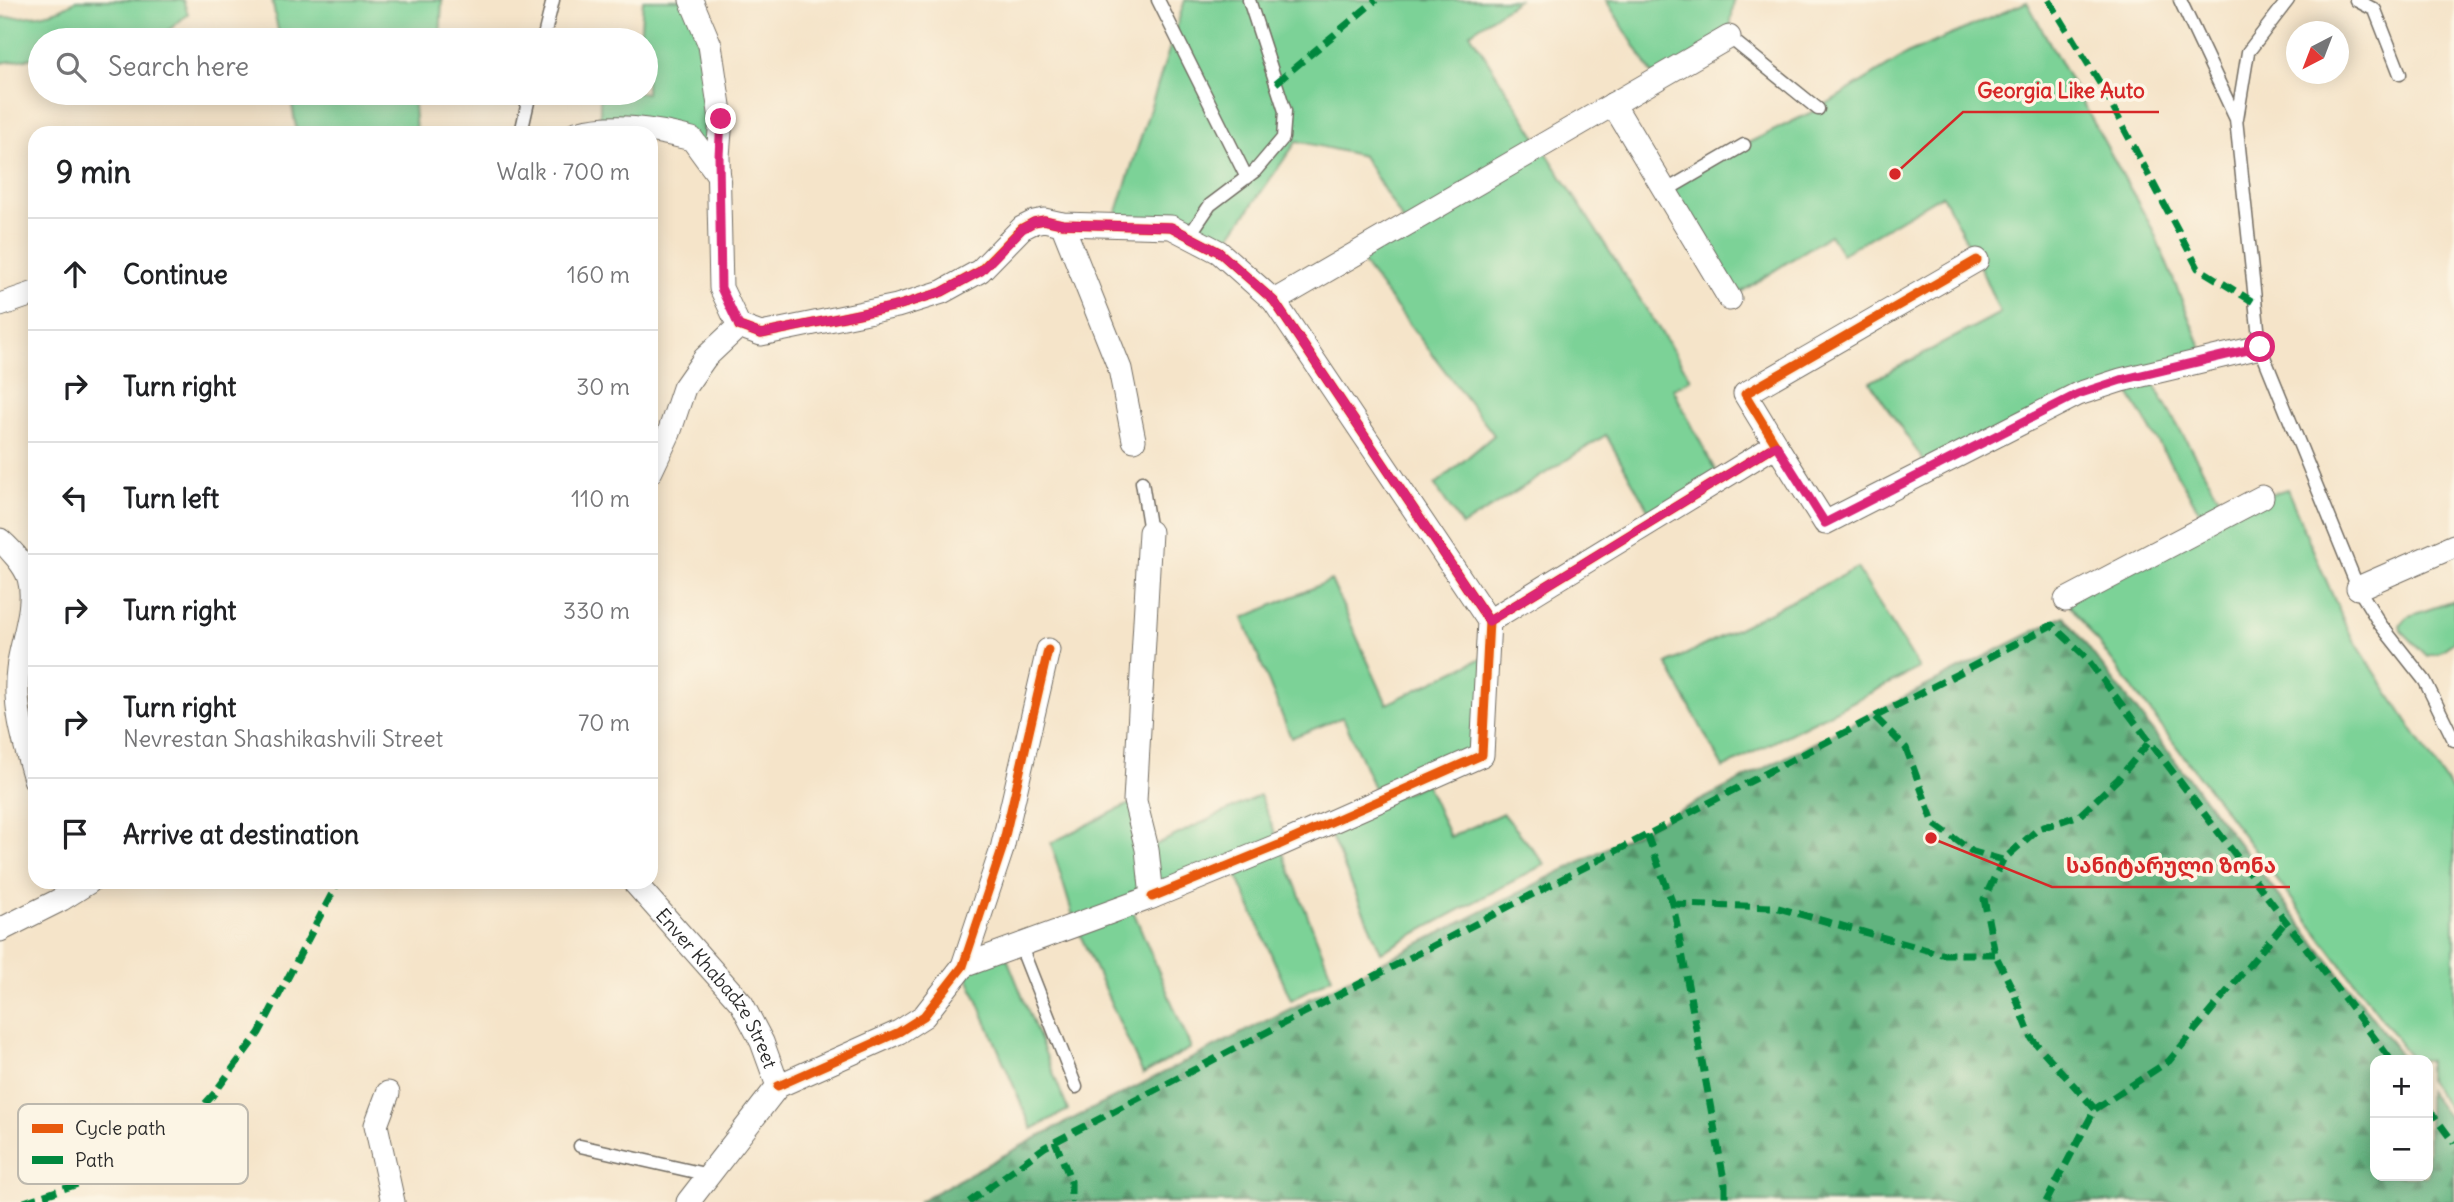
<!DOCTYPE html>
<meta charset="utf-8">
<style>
:root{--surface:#fff;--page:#f6f6f6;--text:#202124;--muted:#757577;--line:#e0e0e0}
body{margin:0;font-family:Delius,"Noto Sans Georgian",sans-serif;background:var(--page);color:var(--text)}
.controls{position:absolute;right:21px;bottom:21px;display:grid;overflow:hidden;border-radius:14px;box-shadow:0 4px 18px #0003}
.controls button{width:63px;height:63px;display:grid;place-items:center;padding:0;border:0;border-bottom:2px solid var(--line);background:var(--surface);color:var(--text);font:35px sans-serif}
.compass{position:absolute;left:2286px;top:21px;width:63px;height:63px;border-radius:50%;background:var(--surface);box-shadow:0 4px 18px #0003;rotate:222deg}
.stop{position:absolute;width:21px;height:21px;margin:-16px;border:5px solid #db2777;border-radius:50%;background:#fff}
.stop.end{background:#db2777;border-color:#fff;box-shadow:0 2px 7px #0008}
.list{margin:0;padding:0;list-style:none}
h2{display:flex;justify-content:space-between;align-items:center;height:91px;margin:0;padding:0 28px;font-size:30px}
h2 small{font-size:23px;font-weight:400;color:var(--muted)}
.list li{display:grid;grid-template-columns:46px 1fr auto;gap:21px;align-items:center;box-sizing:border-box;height:112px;padding:0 28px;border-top:2px solid var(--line)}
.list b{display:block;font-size:26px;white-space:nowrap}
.list p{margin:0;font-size:23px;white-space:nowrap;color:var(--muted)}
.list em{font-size:23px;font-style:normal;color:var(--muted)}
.icon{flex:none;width:38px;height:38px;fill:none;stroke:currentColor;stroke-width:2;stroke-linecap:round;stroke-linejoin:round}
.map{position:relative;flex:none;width:2454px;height:1202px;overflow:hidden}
.search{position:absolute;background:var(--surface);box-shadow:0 4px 18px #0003;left:28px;top:28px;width:630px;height:77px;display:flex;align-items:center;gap:18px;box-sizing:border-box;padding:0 24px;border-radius:38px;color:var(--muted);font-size:26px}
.panel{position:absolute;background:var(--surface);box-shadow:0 4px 18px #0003;left:28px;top:126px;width:630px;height:763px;border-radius:21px}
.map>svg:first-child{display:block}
.green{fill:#7bd297;stroke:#537e61;stroke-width:2}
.forest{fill:url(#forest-firs);stroke:#487056;stroke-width:2}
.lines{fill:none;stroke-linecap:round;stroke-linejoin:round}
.lane-casing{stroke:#726c62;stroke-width:15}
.street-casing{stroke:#726c62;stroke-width:25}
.lane{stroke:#fff;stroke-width:12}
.street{stroke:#fff;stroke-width:23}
.quiet{stroke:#00873e;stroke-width:7;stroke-dasharray:14 7;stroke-linecap:butt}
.cycleway-casing{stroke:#fcf5e5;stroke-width:13}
.cycleway{stroke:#e8590c;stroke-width:9}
.route{stroke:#db2777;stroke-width:9}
.labels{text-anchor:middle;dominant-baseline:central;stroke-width:7;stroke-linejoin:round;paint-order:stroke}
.street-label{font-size:19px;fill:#2b2b2b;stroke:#fcf5e5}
.key{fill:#fcf5e5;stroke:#bdb8ad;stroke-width:2}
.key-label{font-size:19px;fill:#2b2b2b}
.leader{fill:none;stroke:#d62828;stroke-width:2.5}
.callout-dot{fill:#d62828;stroke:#fcf5e5;stroke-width:2.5}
.callout-label{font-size:21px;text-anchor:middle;font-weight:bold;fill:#d62828;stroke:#fcf5e5;stroke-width:7;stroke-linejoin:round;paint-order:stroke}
</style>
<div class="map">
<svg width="2454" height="1202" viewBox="0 0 2454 1202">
<defs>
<pattern id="forest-firs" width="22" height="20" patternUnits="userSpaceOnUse" patternTransform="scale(1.75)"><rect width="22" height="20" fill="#64b480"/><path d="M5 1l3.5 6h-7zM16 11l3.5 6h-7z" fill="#539369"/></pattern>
</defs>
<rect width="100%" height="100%" fill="#fcf5e5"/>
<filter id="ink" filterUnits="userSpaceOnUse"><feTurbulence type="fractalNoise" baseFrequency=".0143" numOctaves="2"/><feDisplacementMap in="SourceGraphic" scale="14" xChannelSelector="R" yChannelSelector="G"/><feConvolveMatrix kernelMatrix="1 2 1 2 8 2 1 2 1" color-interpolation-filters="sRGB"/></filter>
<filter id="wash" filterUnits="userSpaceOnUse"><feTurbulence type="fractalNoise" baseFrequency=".00686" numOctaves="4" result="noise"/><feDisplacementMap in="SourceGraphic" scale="28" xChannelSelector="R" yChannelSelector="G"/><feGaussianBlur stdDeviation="1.57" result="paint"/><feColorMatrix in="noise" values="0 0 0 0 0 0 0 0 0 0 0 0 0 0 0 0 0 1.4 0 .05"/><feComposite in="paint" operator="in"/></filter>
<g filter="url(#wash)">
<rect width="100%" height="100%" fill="#f5e4c9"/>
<!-- green -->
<path class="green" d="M76 0H183L188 14 157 40H40V57L0 63V17C23 18 58 16 76 0Z
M272 0H442L440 40H280Z
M643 0H691L718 156 692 139 600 127V93H646V40H640Z
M1185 0H1518L1470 33 1691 379 1673 389 1720 480 1654 520 1606 435 1462 526 1435 485 1494 435 1355 253 1405 224 1363 156 1297 141 1219 252 1171 227 1113 224Z
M1606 0H1734L1729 37 1656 80Z
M2027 2 2153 230 2201 347 2204 361 2149 376 2229 515 2262 497 2287 489 2347 629 2454 794V1115L2428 1080V1060H2413L2066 600 2208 526 2121 380 1929 469 1870 382 2000 313 1977 260 1942 195 1842 254 1830 235 1730 299 1665 191 1744 145 1818 109 1907 54Z
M290 93H413L416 133H297Z
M1857 568 1919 668 1723 768 1667 664Z
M1331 580 1387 704 1488 655 1478 748 1374 788 1343 717 1291 738 1243 618Z
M2454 601V642L2438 653 2427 656 2401 630 2400 624 2409 616Z
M1426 784 1450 837 1503 813 1545 864 1381 952 1326 825Z
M1260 795 1332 977 1291 1000 1232 864 1131 906 1191 1048 1143 1074 1076 926 1051 843 1135 801 1147 849Z
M1005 953 1068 1110 1032 1129 963 966Z"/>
<!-- forest -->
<path class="forest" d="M2064 616 2405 1060H2375V1176H2428V1090L2454 1124V1202H918L1049 1131Z"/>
</g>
<g filter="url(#ink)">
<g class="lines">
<!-- lane casing -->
<g class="lane-casing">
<path id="lane" d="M1158 0 1247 178
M2180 0 2236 119 2260 347 2358 588 2380 624 2425 681 2454 740
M2356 0 2375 10 2400 74
M1729 37 1818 109
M543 40 553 0
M2237 119 2248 52 2288 0
M521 133 530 93
M1665 191 1744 145
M1189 236 1210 205 1255 171 1283 138 1285 111 1249 0
M1142 482 1150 532
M1021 947 1076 1087
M580 1146 709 1175"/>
</g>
<!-- street casing -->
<g class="street-casing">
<g id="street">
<path d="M691 0 710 45 721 119 718 156 721 288 739 326"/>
<path d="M1613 104 1730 299"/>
<path d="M576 133C615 123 653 129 692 139L719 176"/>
<path d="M1062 224 1120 369 1134 440"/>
<path d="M1274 301 1729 37"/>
<path d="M0 305 35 293"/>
<path d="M739 326 761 334 897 306 942 292 980 271 1022 228 1034 222 1044 220 1062 224 1171 227 1219 252 1274 301 1489 621 1482 755 1279 845 1152 897"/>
<path d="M1776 445 1825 523 2078 394 2121 380 2260 347"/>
<path d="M651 471 669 433 684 388 705 358 739 326"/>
<path d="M0 540C10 549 25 565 29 578 37 606 21 642 18 669 13 707 25 744 35 779"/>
<path d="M2358 588 2454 546"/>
<path d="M2066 600 2262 497"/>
<path d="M1489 621 1776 445 1745 394 1977 260"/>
<path id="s1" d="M634 882 742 1004 762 1042 778 1086 688 1202"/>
<path d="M0 930 62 899 89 882"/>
<path d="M963 966 1152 897 1147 849 1135 801 1150 532"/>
<path d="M778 1086 899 1032 924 1016 963 966 1002 849 1048 650"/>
<path d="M388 1093 376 1125 393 1202"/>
</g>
</g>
<!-- lane -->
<use href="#lane" class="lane"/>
<!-- street -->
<use href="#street" class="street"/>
<!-- quiet -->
<path class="quiet" d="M2049 0 2101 85 2198 268 2255 303
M1276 83 1376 0
M1875 717 1906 748 1934 824 1973 852 2003 860
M1647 835 1673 904 1725 1185V1202
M1673 904 1775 907 1941 954H1995
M2428 1108 2454 1143
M2095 1109 2032 1039 2012 988 1995 954 1984 899 2003 860 2038 829 2080 815 2118 779 2150 741
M1055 1141 1071 1181V1202
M24 1202 96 1178 175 1136 213 1095 259 1033 338 882
M969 1202 1045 1147 2052 625 2084 655 2391 1060
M2046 1202 2095 1109 2169 1061 2286 921"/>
<!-- cycleway casing -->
<g class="cycleway-casing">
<path id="cycleway" d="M739 326 761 334 897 306 942 292 980 271 1022 228 1034 222 1044 220 1062 224 1171 227 1219 252 1274 301 1489 621 1482 755 1279 845 1152 897
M1489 621 1776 445 1745 394 1977 260
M778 1086 899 1032 924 1016 963 966 1002 849 1048 650"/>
</g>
<!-- cycleway -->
<use href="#cycleway" class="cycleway"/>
</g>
</g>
<g class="lines" filter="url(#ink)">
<!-- route -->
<path class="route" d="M721 119 719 156 721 288 739 326 761 334 897 306 942 292 981 271 1022 229 1034 222 1044 220 1062 224 1171 227 1219 252 1274 301 1489 621 1776 445 1825 523 2078 394 2121 380 2260 347"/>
</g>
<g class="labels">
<!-- street labels -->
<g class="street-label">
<text stroke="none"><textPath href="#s1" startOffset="136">Enver Khabadze Street</textPath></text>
</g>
</g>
<!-- legend -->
<rect x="18" y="1104" width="230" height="80" rx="10" class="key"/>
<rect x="32" y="1124" width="31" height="9" fill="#e8590c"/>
<rect x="32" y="1156" width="31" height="8" fill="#00873e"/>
<g class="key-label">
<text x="75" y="1135">Cycle path</text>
<text x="75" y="1167">Path</text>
</g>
<!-- callouts -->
<path class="leader" d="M1895 174L1963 112H2159M1931 838L2052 887H2290"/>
<g class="callout-dot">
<circle cx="1895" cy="174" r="7"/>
<circle cx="1931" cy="838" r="7"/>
</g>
<g class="callout-label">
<text x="2061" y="98">Georgia Like Auto</text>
<text x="2171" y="873">სანიტარული ზონა</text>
</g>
</svg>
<div class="controls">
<button>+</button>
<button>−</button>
</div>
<svg class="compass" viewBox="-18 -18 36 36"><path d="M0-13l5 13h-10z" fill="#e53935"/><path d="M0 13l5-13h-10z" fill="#757577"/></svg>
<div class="stop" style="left:2260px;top:347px"></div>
<div class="stop end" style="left:721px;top:119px"></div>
<div class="search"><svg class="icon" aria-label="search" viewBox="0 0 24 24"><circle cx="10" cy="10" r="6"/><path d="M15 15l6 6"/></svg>Search here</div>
<section class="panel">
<h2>9 min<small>Walk · 700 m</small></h2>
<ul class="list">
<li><svg class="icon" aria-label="ahead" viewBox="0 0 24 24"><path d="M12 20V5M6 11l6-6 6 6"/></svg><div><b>Continue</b></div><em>160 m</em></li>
<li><svg class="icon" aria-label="right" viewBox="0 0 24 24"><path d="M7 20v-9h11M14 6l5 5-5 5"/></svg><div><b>Turn right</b></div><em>30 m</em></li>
<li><svg class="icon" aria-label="left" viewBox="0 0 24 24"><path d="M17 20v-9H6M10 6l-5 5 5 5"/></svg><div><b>Turn left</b></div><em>110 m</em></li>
<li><svg class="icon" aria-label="right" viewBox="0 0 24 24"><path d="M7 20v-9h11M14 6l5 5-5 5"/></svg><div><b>Turn right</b></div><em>330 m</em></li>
<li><svg class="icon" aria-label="right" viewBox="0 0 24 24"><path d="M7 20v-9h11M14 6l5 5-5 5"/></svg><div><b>Turn right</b><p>Nevrestan Shashikashvili Street</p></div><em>70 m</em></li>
<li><svg class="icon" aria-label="arrive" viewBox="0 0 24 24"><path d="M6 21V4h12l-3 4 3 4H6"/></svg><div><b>Arrive at destination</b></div></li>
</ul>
</section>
</div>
